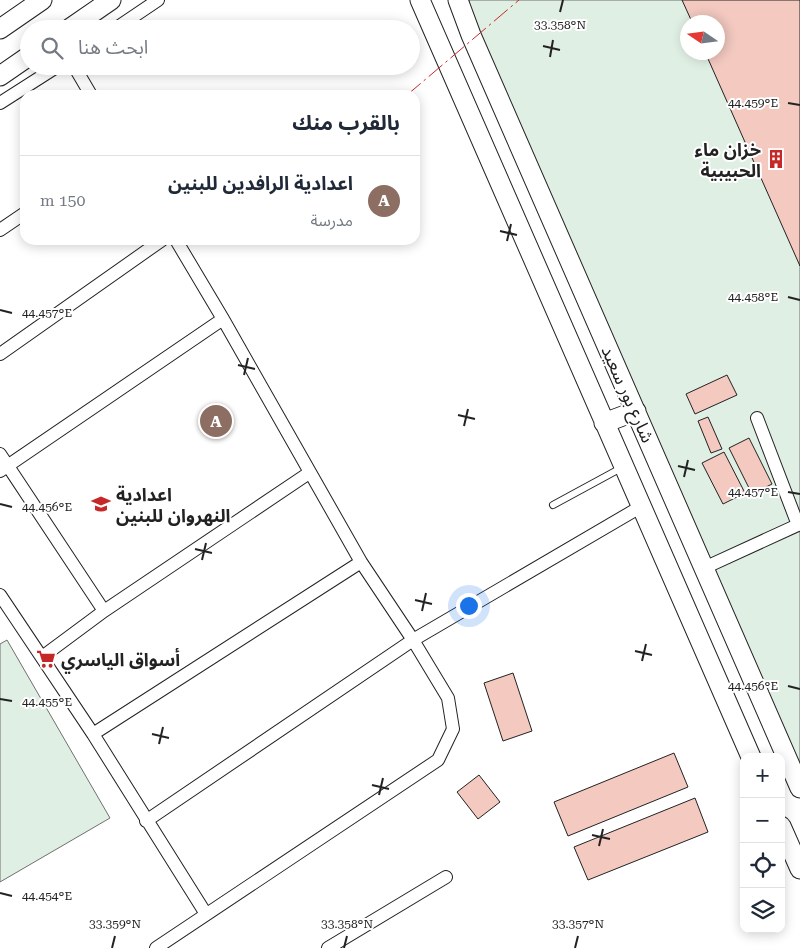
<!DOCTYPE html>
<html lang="ar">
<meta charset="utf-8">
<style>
:root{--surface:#fff;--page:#f6f6f7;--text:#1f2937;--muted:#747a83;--line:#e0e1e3;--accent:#c62828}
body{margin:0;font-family:"Roboto Serif","Noto Sans Arabic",serif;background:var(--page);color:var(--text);direction:rtl}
.controls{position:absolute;right:15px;bottom:15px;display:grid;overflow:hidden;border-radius:10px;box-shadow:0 2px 12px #0003}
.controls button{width:45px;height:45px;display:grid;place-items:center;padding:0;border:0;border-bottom:1px solid var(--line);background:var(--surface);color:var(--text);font:25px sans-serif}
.compass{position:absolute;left:680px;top:15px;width:45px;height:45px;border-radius:50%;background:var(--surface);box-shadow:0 2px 12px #0003;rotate:283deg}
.you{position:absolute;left:468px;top:605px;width:18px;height:18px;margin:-12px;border:4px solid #fff;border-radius:50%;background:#1a73e8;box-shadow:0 0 0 8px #1a73e833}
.badge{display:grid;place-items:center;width:32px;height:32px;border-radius:50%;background:var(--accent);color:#fff;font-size:16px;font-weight:700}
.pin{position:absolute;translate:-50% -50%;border:2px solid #fff;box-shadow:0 1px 5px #0006}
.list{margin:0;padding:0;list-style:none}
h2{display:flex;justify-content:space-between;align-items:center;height:65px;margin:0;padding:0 20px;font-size:21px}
h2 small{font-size:16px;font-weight:400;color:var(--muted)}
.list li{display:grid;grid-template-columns:32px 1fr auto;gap:15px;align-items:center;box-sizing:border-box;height:90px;padding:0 20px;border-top:1px solid var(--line)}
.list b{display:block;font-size:19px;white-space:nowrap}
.list p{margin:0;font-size:16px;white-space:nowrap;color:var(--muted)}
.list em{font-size:16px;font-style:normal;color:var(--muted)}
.icon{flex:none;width:28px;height:28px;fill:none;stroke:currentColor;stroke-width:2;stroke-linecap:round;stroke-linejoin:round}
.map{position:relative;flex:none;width:800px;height:948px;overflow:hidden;direction:ltr}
.search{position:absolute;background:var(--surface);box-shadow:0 2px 12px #0003;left:20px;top:20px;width:400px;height:55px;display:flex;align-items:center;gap:12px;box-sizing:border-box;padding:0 18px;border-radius:28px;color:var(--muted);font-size:19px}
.panel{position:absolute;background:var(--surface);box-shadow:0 2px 12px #0003;left:20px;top:90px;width:400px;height:155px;border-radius:15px;direction:rtl}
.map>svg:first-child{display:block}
.green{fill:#e0efe3;stroke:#6f6f6f;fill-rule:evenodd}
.building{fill:#f3c9c0;stroke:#222}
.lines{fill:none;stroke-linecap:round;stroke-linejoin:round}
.lane-casing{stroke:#222;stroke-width:8}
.street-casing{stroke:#222;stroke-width:14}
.primary-casing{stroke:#222;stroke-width:21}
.lane{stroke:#fff;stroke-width:6}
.street{stroke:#fff;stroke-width:12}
.primary{stroke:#fff;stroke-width:19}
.power{stroke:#c62828;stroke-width:1;stroke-dasharray:18 4 2.5 4;stroke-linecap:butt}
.ticks{fill:none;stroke:#222;stroke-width:2}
.labels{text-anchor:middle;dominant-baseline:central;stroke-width:4;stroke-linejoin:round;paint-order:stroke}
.poi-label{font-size:18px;font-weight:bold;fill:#222;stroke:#fff;text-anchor:start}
.street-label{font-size:18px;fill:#222;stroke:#fff}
.ticks-label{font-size:12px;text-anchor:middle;fill:#222;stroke:#fff;stroke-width:4;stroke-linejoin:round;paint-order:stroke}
</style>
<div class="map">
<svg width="800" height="948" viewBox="0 0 800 948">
<rect width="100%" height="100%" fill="#fff"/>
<!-- green -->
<path class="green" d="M469 0H800V789L471 35ZM688 22H718V52H688Z
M7 640 110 818 0 882V644Z"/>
<!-- building -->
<path class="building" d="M682 0H800V266L705 52H718V22H692Z
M727 375 737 395 695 414 686 394Z
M708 417 722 449 711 453 698 421Z
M749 438 772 484 752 494 729 448Z
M724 452 745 493 723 504 702 463Z
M513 673 532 731 503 741 484 683Z
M674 753 688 787 568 836 554 802Z
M479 775 500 802 478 819 457 792Z
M695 798 708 832 588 880 574 847Z"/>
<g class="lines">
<!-- lane casing -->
<g class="lane-casing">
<path id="lane" d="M553 505 623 467"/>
</g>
<!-- street casing -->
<g class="street-casing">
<path id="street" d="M115 29 158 0
M74 66 91 95
M0 103 58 66
M0 230 25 213
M0 354 162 240
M757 418 798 525
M0 454 104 611
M0 471 223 319
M704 568 800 524
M0 595 93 734 206 914
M42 657 104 611 309 473
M93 734 361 562
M146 821 413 640 642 506
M156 948 438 760 453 729 448 698 413 640 361 562 223 319 176 240
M328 948 446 877"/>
</g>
<!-- primary casing -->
<g class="primary-casing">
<path id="primary" d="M420 0 751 757
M458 0 471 35 800 788
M0 29 42 0
M69 29 111 0
M0 76 29 56
M604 423 636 411
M781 826 800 869"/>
</g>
<!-- lane -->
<use href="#lane" class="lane"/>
<!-- street -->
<use href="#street" class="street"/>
<!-- primary -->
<use href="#primary" class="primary"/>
<!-- power -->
<path class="power" d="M407 95 519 0"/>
</g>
<!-- ticks -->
<path class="ticks" d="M560 12 563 0M543 46 560 50M550 57 553 40M788 103 800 105M500 231 517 235M507 241 511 224M788 297 800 300M0 310 12 313M238 365 255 369M244 375 248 358M458 415 475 419M464 426 468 409M678 466 695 470M684 477 688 460M788 492 800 494M0 504 12 507M195 549 212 553M202 560 206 543M415 600 432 604M422 611 426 593M635 651 652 655M642 661 646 644M788 686 800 689M0 699 12 701M152 734 169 738M159 744 163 727M372 785 389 789M379 795 383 778M592 835 610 839M599 846 603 829M0 893 12 896M112 948 115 936M344 948 347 936M575 948 578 936"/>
<!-- icons -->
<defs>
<g id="building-bare" transform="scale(1.5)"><path d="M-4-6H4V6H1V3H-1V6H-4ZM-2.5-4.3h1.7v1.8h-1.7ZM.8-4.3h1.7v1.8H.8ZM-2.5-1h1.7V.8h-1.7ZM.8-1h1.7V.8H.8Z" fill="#c62828" stroke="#fff" stroke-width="2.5" paint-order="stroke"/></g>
<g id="school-bare" transform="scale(1.5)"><path d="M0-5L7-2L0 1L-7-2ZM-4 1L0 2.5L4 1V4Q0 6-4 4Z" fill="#c62828" stroke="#fff" stroke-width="2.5" paint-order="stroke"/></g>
<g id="supermarket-bare" transform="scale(1.5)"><path d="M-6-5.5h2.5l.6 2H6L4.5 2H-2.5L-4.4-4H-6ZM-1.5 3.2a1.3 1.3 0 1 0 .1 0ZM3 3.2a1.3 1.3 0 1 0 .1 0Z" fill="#c62828" stroke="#fff" stroke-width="2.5" paint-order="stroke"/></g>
</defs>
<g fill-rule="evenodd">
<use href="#building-bare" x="776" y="159"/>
<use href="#school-bare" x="101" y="504"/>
<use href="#supermarket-bare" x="46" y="659"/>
</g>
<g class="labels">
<!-- poi labels -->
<g class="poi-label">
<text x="761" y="149" text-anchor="end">خزان ماء<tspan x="761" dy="21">الحبيبية</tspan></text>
<text x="116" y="494">اعدادية<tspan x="116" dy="21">النهروان للبنين</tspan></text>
<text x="61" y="659">أسواق الياسري</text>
</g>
<!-- street labels -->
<g class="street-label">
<text transform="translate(628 394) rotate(66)">شارع بور سعيد</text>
</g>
</g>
<g class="ticks-label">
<text x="560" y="29">33.358°N</text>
<text x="753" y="107">44.459°E</text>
<text x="753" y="301">44.458°E</text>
<text x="47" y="317">44.457°E</text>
<text x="753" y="496">44.457°E</text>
<text x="47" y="511">44.456°E</text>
<text x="753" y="690">44.456°E</text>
<text x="47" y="706">44.455°E</text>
<text x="47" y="900">44.454°E</text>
<text x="115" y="928">33.359°N</text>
<text x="347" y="928">33.358°N</text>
<text x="578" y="928">33.357°N</text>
</g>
</svg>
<div class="controls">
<button>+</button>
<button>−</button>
<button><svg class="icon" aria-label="locate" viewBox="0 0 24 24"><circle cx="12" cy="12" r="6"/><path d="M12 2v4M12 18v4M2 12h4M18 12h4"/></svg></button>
<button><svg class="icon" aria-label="layers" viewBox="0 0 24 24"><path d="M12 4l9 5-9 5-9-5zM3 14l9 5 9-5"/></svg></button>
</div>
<svg class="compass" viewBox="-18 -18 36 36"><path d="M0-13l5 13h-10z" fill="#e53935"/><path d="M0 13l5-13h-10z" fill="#747a83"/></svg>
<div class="you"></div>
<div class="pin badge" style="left:216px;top:421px;background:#8d6e63">A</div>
<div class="search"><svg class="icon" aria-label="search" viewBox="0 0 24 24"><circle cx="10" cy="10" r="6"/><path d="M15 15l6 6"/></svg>ابحث هنا</div>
<section class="panel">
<h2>بالقرب منك<small></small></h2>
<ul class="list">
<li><span class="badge" style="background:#8d6e63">A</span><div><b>اعدادية الرافدين للبنين</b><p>مدرسة</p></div><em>150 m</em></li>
</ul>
</section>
</div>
